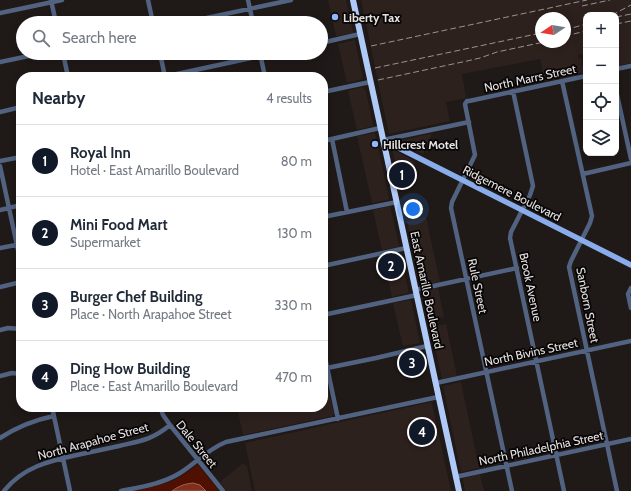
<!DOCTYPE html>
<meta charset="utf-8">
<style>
:root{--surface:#fff;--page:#f6f6f7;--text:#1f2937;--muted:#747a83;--line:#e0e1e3;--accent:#111827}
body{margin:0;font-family:Cabin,sans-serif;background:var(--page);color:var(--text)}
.controls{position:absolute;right:12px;top:12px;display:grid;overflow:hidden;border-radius:8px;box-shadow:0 2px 10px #0003}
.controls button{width:36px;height:36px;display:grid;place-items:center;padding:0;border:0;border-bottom:1px solid var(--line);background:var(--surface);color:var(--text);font:20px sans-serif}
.compass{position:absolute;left:535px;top:12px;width:36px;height:36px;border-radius:50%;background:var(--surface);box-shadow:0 2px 10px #0003;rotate:258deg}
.you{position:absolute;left:413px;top:209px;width:14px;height:14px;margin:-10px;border:3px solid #fff;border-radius:50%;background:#1a73e8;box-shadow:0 0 0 6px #1a73e833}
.badge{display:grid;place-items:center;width:26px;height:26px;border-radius:50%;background:var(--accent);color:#fff;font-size:13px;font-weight:700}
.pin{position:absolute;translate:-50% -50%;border:2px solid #fff;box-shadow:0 1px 4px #0006}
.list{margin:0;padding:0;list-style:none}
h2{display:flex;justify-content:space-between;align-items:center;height:52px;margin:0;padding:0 16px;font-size:17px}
h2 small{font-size:13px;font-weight:400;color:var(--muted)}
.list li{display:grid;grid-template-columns:26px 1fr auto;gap:12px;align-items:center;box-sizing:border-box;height:72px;padding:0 16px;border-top:1px solid var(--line)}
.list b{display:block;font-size:15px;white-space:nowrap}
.list p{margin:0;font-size:13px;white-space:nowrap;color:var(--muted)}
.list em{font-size:13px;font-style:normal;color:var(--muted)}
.icon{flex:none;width:22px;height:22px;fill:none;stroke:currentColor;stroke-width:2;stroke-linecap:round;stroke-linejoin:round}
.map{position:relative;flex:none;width:631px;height:491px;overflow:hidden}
.search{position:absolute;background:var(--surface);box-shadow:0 2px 10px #0003;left:16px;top:16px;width:312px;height:44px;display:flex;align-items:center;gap:10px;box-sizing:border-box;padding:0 14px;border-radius:22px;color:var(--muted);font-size:15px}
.panel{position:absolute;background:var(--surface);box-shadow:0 2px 10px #0003;left:16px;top:72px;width:312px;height:340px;border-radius:16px}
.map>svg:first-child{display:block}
.built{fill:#2d211e;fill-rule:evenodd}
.green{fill:#4f1002}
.water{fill:#7f2f1c;stroke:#9e6457}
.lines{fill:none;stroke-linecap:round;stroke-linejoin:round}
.minor{stroke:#526381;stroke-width:4.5}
.major{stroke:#89acea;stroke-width:5.5}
.highway{stroke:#b0caf7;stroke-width:6}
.rail{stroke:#989392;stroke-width:1;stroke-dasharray:6 3;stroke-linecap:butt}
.poi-dot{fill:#91b8fd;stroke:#070505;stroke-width:1.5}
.labels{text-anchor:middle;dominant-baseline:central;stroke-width:3.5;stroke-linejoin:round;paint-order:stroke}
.poi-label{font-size:12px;font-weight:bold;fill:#e5e1e0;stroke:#070505;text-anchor:start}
.street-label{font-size:12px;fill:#e5e1e0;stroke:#070505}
</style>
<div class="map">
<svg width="631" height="491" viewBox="0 0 631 491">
<rect width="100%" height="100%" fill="#1f1918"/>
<!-- built -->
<path class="built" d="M328 0H346L353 32V33L336 36Z
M361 0H631V63L616 66V15H586V53L578 55V59L581 58 583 69H586V72L545 81 540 59 462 74 466 98 446 102 450 121 389 134ZM541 18H565V42H541Z
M355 40 363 79 347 83 338 44Z
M363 87 366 91 373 125V126L357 130 348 91Z
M375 133 389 198 388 200 372 203 357 136Z
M429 134 432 135 423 154 397 141Z
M392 149 414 161 417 177 399 181Z
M390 206 399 245V247L382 250 373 210Z
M426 217 440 282 421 286 407 221Z
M400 253 409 293 392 297 383 257Z
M438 288 444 317 429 320 423 291Z
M411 300 420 343 403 346 393 303Z
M446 324 457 376 442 379 431 327Z
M421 351 426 370 402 375 397 356Z
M323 365 334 414 332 416 243 435 237 407H323Z
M461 382 479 468 461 472 443 386Z
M431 402 432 404 451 491H255L245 443Z
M243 463 247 466 252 491H227L220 482Z
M480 474 484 491H465L463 480V478Z"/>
<!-- green -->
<path class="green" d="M197 465H198L219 491H134C147 488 160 486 172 481 181 477 189 471 197 465Z"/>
<!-- water -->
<path class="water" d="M193 483 200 485 206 491H172C179 486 184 484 193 483Z"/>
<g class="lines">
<!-- minor -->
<path class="minor" d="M51 0 56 23
M148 0 153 23
M248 0 253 23
M0 13 62 0
M183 23 291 0
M321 43 360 34
M63 53 68 77
M160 53 165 77
M260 53 265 77
M0 62 43 53
M616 69 631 66
M163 77 274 53
M562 81 592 216 590 223 571 261 569 267 617 491
M616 90 631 159
M513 91 533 186 530 195 511 232 510 238 564 491
M323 92 370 82
M0 112 21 107
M332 139 347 212
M383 140 469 122
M323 141 380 128
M0 161 21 157
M0 166 21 264
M583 174 631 163
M0 210 21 205
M323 217 397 202
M0 248 21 244
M323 266 406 248
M0 287 21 282
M631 288 628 294 631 308
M415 290 517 268
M323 315 417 295
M0 330 8 328 21 329
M323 348 338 419
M327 368 376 358 427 346
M0 376 12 373 21 374
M436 383 631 341
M52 407 70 491
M160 407 163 415 170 425 223 491
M0 438C17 427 34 420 54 416
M455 477 631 439
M4 491C23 467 49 461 77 455 91 452 105 449 119 446 140 441 152 440 170 425
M121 491C141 487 162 484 180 473 196 463 208 449 226 442L438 397
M512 491 451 208 452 202 475 155 465 104 467 101H469L586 76"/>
<!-- major -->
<path class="major" d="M383 140 631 265"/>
<!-- highway -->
<path class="highway" d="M353 0 459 491"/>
<!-- rail -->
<path class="rail" d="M582 6 610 0
M612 15 631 5
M616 17 631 14
M616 24 631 21
M565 30 586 24
M565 36 586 31
M371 46 587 0
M375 68 541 33
M378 80 467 61 480 58 497 52 544 42"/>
</g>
<!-- markers -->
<g class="poi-dot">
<circle cx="335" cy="17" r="4"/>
<circle cx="375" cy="144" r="4"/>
</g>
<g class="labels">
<!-- poi labels -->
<g class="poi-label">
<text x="343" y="17">Liberty Tax</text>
<text x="383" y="144">Hillcrest Motel</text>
</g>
<!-- street labels -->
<g class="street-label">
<text transform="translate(530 78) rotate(-12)">North Marrs Street</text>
<text transform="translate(512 193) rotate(27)">Ridgemere Boulevard</text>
<text transform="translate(478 286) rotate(78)">Rule Street</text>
<text transform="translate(531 287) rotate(78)">Brook Avenue</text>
<text transform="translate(427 290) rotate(78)">East Amarillo Boulevard</text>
<text transform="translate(588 305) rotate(79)">Sanborn Street</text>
<text transform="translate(531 352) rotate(-12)">North Bivins Street</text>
<text transform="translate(93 441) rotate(-15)">North Arapahoe Street</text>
<text transform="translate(197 444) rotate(51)">Dale Street</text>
<text transform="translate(541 448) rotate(-12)">North Philadelphia Street</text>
</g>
</g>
</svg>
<div class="controls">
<button>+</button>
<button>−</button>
<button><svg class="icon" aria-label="locate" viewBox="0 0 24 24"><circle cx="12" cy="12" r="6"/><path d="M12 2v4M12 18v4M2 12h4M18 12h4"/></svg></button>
<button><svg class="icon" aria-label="layers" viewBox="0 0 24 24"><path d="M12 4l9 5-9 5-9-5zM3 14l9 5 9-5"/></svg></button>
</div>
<svg class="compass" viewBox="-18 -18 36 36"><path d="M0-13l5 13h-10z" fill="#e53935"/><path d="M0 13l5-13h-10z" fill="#747a83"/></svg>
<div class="you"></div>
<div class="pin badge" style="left:402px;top:175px">1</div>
<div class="pin badge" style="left:391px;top:266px">2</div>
<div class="pin badge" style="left:412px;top:363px">3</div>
<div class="pin badge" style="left:422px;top:432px">4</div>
<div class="search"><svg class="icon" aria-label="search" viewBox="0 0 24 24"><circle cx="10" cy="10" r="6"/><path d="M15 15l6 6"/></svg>Search here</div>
<section class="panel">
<h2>Nearby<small>4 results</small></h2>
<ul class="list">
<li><span class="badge">1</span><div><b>Royal Inn</b><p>Hotel · East Amarillo Boulevard</p></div><em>80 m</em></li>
<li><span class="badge">2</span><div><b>Mini Food Mart</b><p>Supermarket</p></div><em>130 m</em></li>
<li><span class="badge">3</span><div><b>Burger Chef Building</b><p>Place · North Arapahoe Street</p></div><em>330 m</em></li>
<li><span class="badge">4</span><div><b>Ding How Building</b><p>Place · East Amarillo Boulevard</p></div><em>470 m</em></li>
</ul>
</section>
</div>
